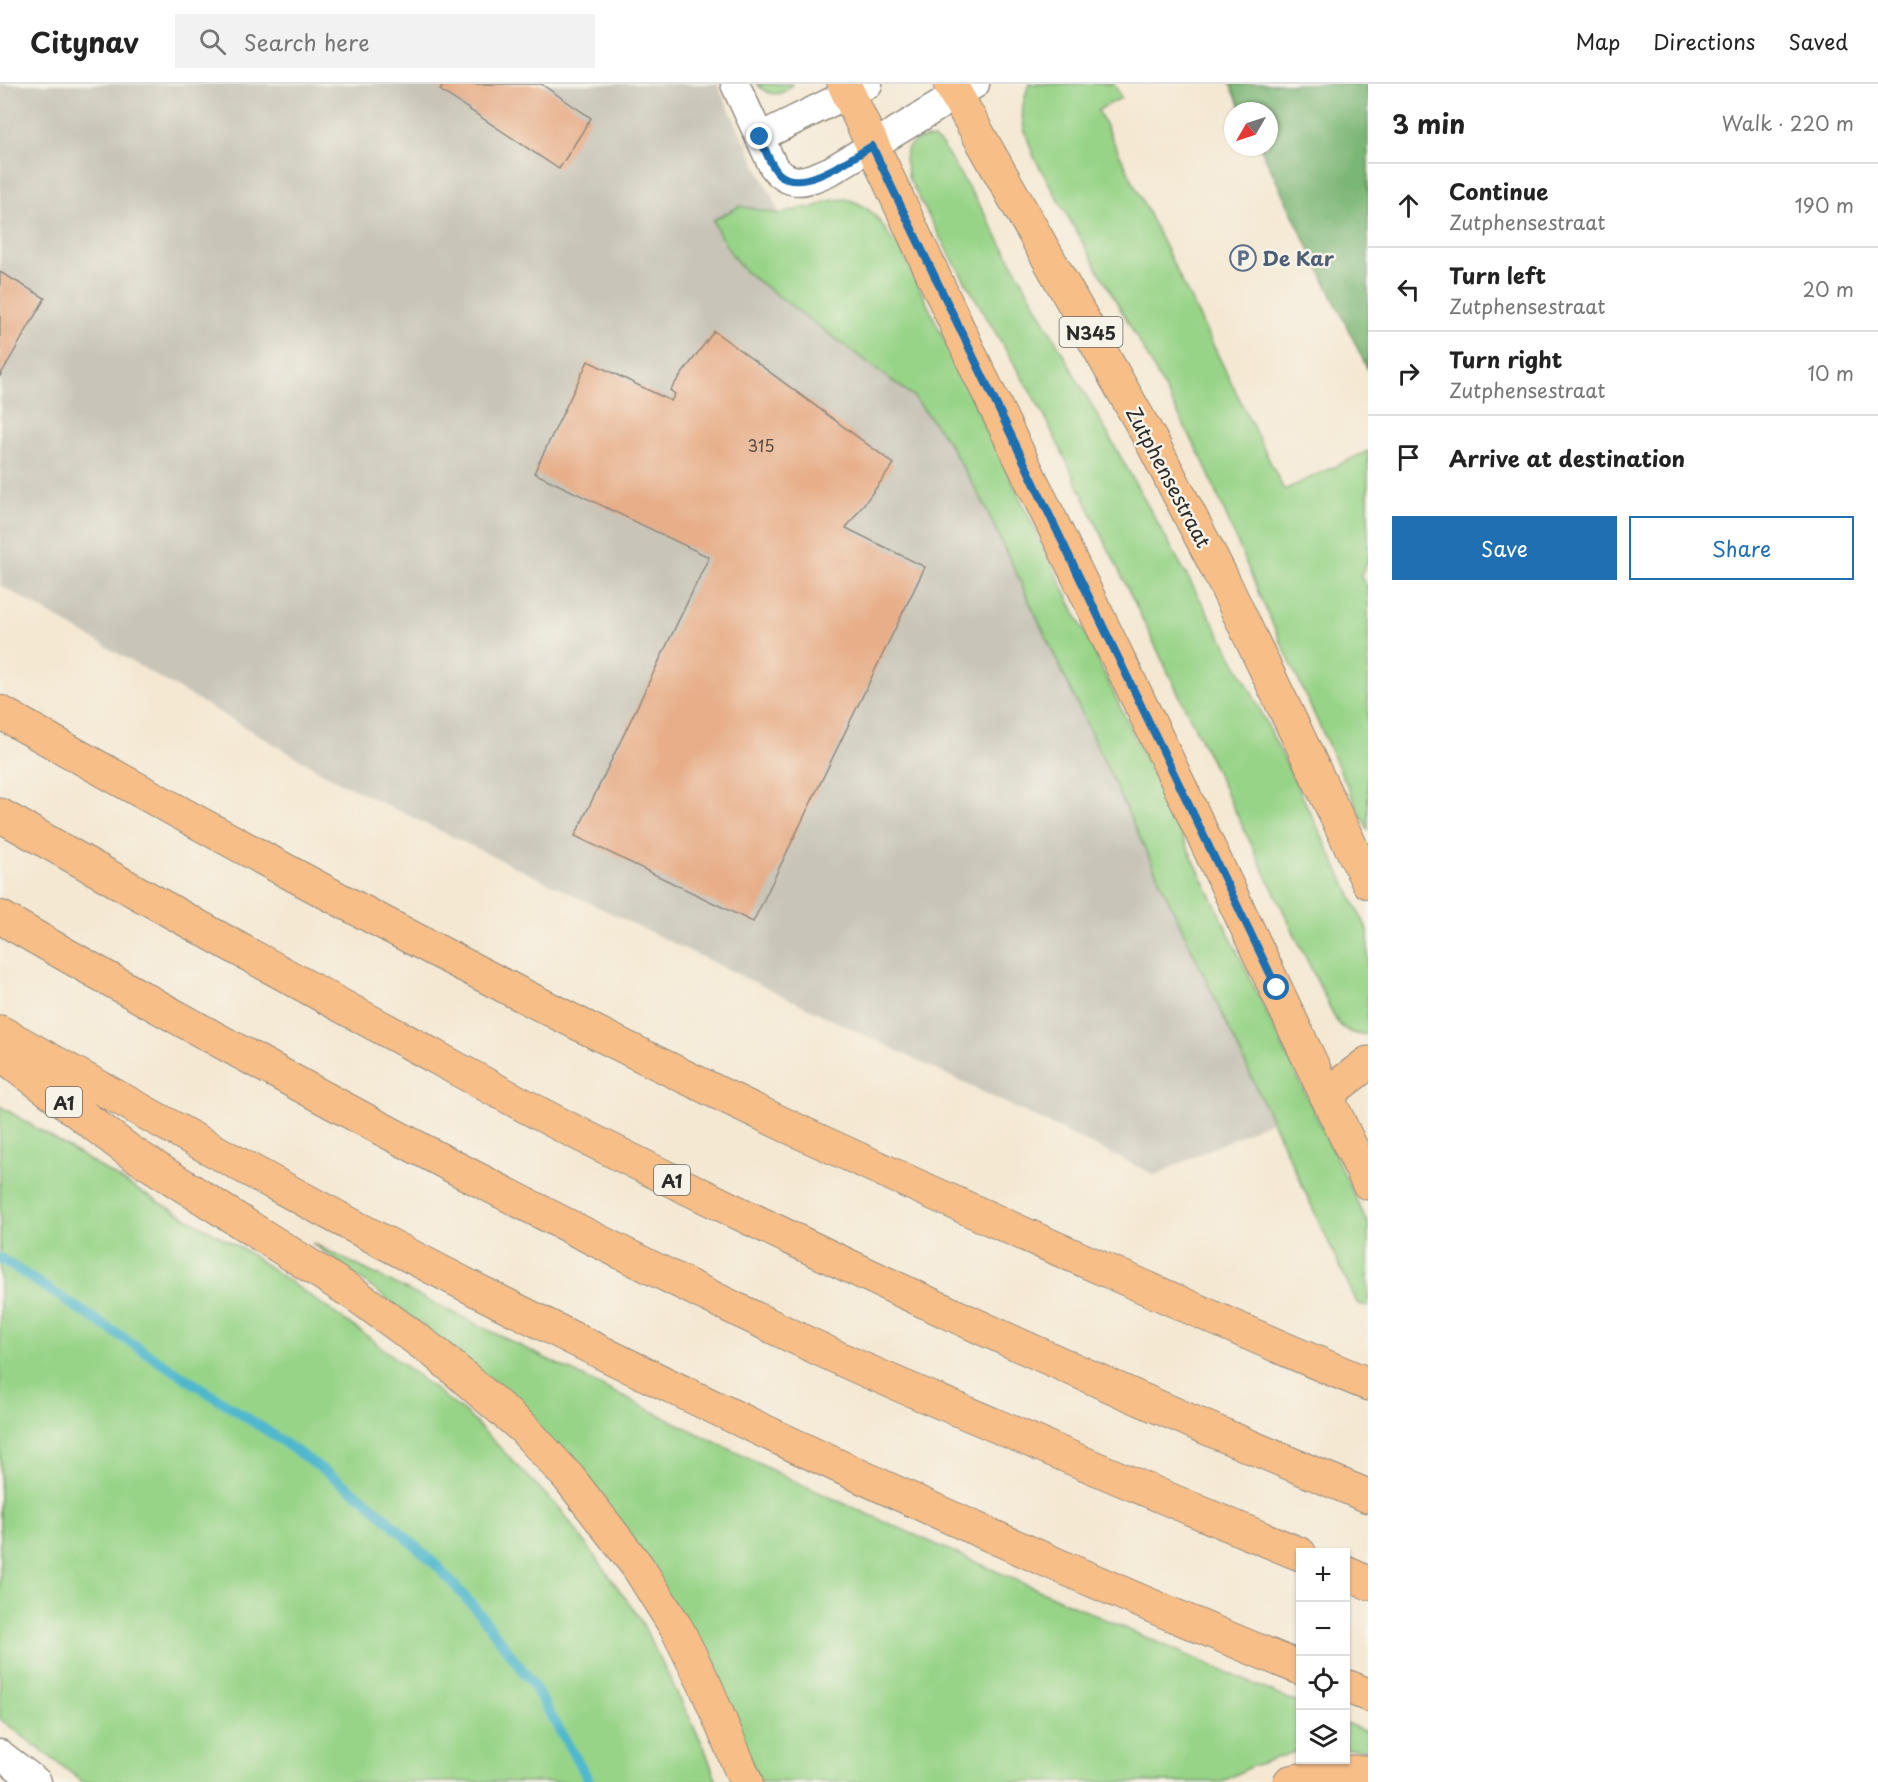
<!DOCTYPE html>
<meta charset="utf-8">
<style>
:root{--surface:#fff;--page:#f2f2f2;--text:#222;--muted:#767676;--line:#e0e0e0;--accent:#1f6fb2}
body{margin:0;font-family:"Playpen Sans",sans-serif;background:var(--page);color:var(--text)}
.controls{position:absolute;right:18px;bottom:18px;display:grid;overflow:hidden;border-radius:0px;box-shadow:0 2px 4px #0004}
.controls button{width:54px;height:54px;display:grid;place-items:center;padding:0;border:0;border-bottom:2px solid var(--line);background:var(--surface);color:var(--text);font:30px sans-serif}
.compass{position:absolute;left:1224px;top:18px;width:54px;height:54px;border-radius:50%;background:var(--surface);box-shadow:0 2px 4px #0004;rotate:231deg}
.stop{position:absolute;width:18px;height:18px;margin:-14px;border:4px solid #1f6fb2;border-radius:50%;background:#fff}
.stop.end{background:#1f6fb2;border-color:#fff;box-shadow:0 2px 6px #0008}
.list{margin:0;padding:0;list-style:none}
h2{display:flex;justify-content:space-between;align-items:center;height:78px;margin:0;padding:0 24px;font-size:26px}
h2 small{font-size:20px;font-weight:400;color:var(--muted)}
.list li{display:grid;grid-template-columns:39px 1fr auto;gap:18px;align-items:center;box-sizing:border-box;height:84px;padding:0 24px;border-top:2px solid var(--line)}
.list b{display:block;font-size:22px;white-space:nowrap}
.list p{margin:0;font-size:20px;white-space:nowrap;color:var(--muted)}
.list em{font-size:20px;font-style:normal;color:var(--muted)}
.actions{display:flex;gap:12px;padding:18px 24px}
.actions a{flex:1;padding:14px 0;border:2px solid var(--accent);border-radius:0px;text-align:center;font-size:21px;color:var(--accent)}
.actions .main{background:var(--accent);color:#fff}
.icon{flex:none;width:33px;height:33px;fill:none;stroke:currentColor;stroke-width:2;stroke-linecap:round;stroke-linejoin:round}
.map{position:relative;flex:none;width:1368px;height:1698px;overflow:hidden}
header{display:flex;align-items:center;gap:36px;box-sizing:border-box;height:84px;padding:0 30px;background:var(--surface);border-bottom:2px solid var(--line)}
header strong{font-size:28px}
nav{display:flex;gap:33px;margin-inline-start:auto;font-size:21px}
.search{width:420px;height:54px;background:var(--page);display:flex;align-items:center;gap:15px;box-sizing:border-box;padding:0 21px;border-radius:0px;color:var(--muted);font-size:22px}
main{display:flex}
aside{flex:1;background:var(--surface)}
.map>svg:first-child{display:block}
.industrial{fill:#c8c4b8}
.green{fill:#98d488;stroke:#62805a;stroke-width:1.5}
.forest{fill:#7ab674;stroke:#527050;stroke-width:1.5}
.lines{fill:none;stroke-linecap:round;stroke-linejoin:round}
.stream{stroke:#4fb8cd;stroke-width:10}
.building{fill:#e7ae89}
.minor-casing{stroke:#908a7e;stroke-width:31}
.primary-casing{stroke:#908a7e;stroke-width:35}
.motorway-casing{stroke:#908a7e;stroke-width:35}
.minor{stroke:#fff;stroke-width:28}
.primary{stroke:#f7be88;stroke-width:33}
.motorway{stroke:#f7be88;stroke-width:33}
.route{stroke:#1f6fb2;stroke-width:8}
.labels{text-anchor:middle;dominant-baseline:central;stroke-width:5;stroke-linejoin:round;paint-order:stroke}
.number-label{font-size:16px;fill:#5a4c42}
.shield{fill:#f7f3e8;stroke:#686764;stroke-width:1.5}
.shield-label{font-size:18px;font-weight:bold;fill:#2b2b2b}
.service-label{font-size:20px;font-weight:bold;fill:#4e5e75;stroke:#f7f3e8;text-anchor:start}
.street-label{font-size:20px;fill:#2b2b2b;stroke:#f7f3e8}
</style>
<header>
<strong>Citynav</strong>
<div class="search"><svg class="icon" aria-label="search" viewBox="0 0 24 24"><circle cx="10" cy="10" r="6"/><path d="M15 15l6 6"/></svg>Search here</div>
<nav><a>Map</a><a>Directions</a><a>Saved</a></nav>
</header>
<main>
<div class="map">
<svg width="1368" height="1698" viewBox="0 0 1368 1698">
<rect width="100%" height="100%" fill="#f7f3e8"/>
<filter id="ink" filterUnits="userSpaceOnUse"><feTurbulence type="fractalNoise" baseFrequency=".0167" numOctaves="2"/><feDisplacementMap in="SourceGraphic" scale="12" xChannelSelector="R" yChannelSelector="G"/><feConvolveMatrix kernelMatrix="1 2 1 2 8 2 1 2 1" color-interpolation-filters="sRGB"/></filter>
<filter id="wash" filterUnits="userSpaceOnUse"><feTurbulence type="fractalNoise" baseFrequency=".008" numOctaves="4" result="noise"/><feDisplacementMap in="SourceGraphic" scale="24" xChannelSelector="R" yChannelSelector="G"/><feGaussianBlur stdDeviation="1.35" result="paint"/><feColorMatrix in="noise" values="0 0 0 0 0 0 0 0 0 0 0 0 0 0 0 0 0 1.4 0 .05"/><feComposite in="paint" operator="in"/></filter>
<g filter="url(#wash)">
<rect width="100%" height="100%" fill="#f4e8d2"/>
<!-- industrial -->
<path class="industrial" d="M0 0H717L780 130 763 128 721 157 733 174 913 312 947 356 982 416 1271 1037 1155 1091 341 699 0 501Z"/>
<!-- green -->
<path class="green" d="M757 0H792C782 14 768 12 757 0Z
M1029 0H1114L1121 14 1098 26 1284 406 1368 367V478L1360 492 1368 503V747L1262 517 1204 379 1145 268 1034 73C1023 42 1017 33 1029 0Z
M925 54 934 55 942 61 986 132 1248 601 1368 847V950C1354 952 1344 947 1336 936L1043 329 945 163 909 95 905 74 908 63 916 57Z
M846 115C870 121 881 137 893 158L897 157 1368 1140V1223L1357 1219 982 416 947 356 913 312 747 189C732 173 721 157 713 136L740 122 780 130 807 123 809 126 827 117Z
M0 1022 141 1108 246 1167 367 1252 469 1332 562 1427 639 1533 704 1663 717 1698H83L0 1635Z
M312 1159 798 1399 1122 1543 1300 1620V1666L1250 1683 1222 1698H759L710 1581 458 1268Z
M1346 1639 1368 1649V1666L1346 1665Z"/>
<!-- forest -->
<path class="forest" d="M1230 0H1368V286L1260 63H1269V27H1243Z"/>
<g class="lines">
<!-- stream -->
<path class="stream" d="M0 1174 266 1346 366 1416 438 1483 481 1531 530 1596 590 1698"/>
</g>
<g id="blocks">
<!-- building -->
<path class="building" d="M445 0H541L591 34 559 85 440 6Z
M0 188 45 214 0 292Z
M714 247 894 380 846 444 925 483 753 838 575 752 709 473 534 389 588 277 671 317 675 310 670 306Z"/>
</g>
</g>
<g filter="url(#ink)">
<use href="#blocks" fill-opacity="0" stroke="#908a7e" stroke-width="1.5"/>
<g class="lines">
<!-- minor casing -->
<g class="minor-casing">
<path id="minor" d="M735 0 773 82C791 106 809 96 832 86L975 0
M760 53 868 0
M0 1670 37 1698"/>
</g>
<!-- primary casing -->
<g class="primary-casing">
<path id="primary" d="M844 0 976 283 1155 650 1368 1099
M950 0 1153 360 1220 490 1368 798"/>
</g>
<!-- motorway casing -->
<g class="motorway-casing">
<path id="motorway" d="M0 628C266 779 537 925 815 1055 914 1101 1014 1146 1115 1190 1199 1227 1283 1266 1368 1300
M0 731C136 808 272 885 410 959 461 987 513 1016 565 1043 828 1176 1096 1300 1368 1412
M0 833C276 992 556 1142 845 1277 893 1299 943 1319 992 1340 1095 1384 1197 1428 1300 1470
M0 948C166 1040 331 1133 500 1218 762 1350 1029 1473 1300 1584
M0 969 129 1067 356 1211 438 1271 523 1344 569 1394 638 1483 677 1545 706 1603 746 1698
M1326 1011 1368 979
M1346 1489 1368 1499
M1346 1602 1368 1611
M1290 1698 1344 1688H1368"/>
</g>
<!-- minor -->
<use href="#minor" class="minor"/>
<!-- primary -->
<use href="#primary" class="primary"/>
<!-- motorway -->
<use href="#motorway" class="motorway"/>
</g>
</g>
<g class="lines" filter="url(#ink)">
<!-- route -->
<path class="route" d="M760 53C765 65 770 81 779 90 802 111 851 74 872 62L1277 904"/>
</g>
<!-- icons -->
<defs>
<g id="parking-ring" transform="scale(1.35)"><circle r="9.5" fill="#f7f3e8" stroke="#5c6f8a" stroke-width="1.5"/><path d="M-3.5-5.5H1a3.5 3.5 0 0 1 0 7H-1V5.5H-3.5ZM-1-3.4V-.6H.8a1.4 1.4 0 0 0 0-2.8Z" fill="#5c6f8a"/></g>
</defs>
<g fill-rule="evenodd">
<use href="#parking-ring" x="1243" y="174"/>
</g>
<g class="labels">
<!-- number labels -->
<g class="number-label">
<text x="761" y="361">315</text>
</g>
<!-- shield labels -->
<g class="shield">
<rect x="1059.5" y="233" width="63" height="30" rx="4.5"/>
<rect x="46" y="1003" width="36" height="30" rx="4.5"/>
<rect x="654" y="1081" width="36" height="30" rx="4.5"/>
</g>
<g class="shield-label">
<text x="1091" y="248">N345</text>
<text x="64" y="1018">A1</text>
<text x="672" y="1096">A1</text>
</g>
<!-- service labels -->
<g class="service-label">
<text x="1262" y="174">De Kar</text>
</g>
<!-- street labels -->
<g class="street-label">
<text transform="translate(1169 393) rotate(62)">Zutphensestraat</text>
</g>
</g>
</svg>
<div class="controls">
<button>+</button>
<button>−</button>
<button><svg class="icon" aria-label="locate" viewBox="0 0 24 24"><circle cx="12" cy="12" r="6"/><path d="M12 2v4M12 18v4M2 12h4M18 12h4"/></svg></button>
<button><svg class="icon" aria-label="layers" viewBox="0 0 24 24"><path d="M12 4l9 5-9 5-9-5zM3 14l9 5 9-5"/></svg></button>
</div>
<svg class="compass" viewBox="-18 -18 36 36"><path d="M0-13l5 13h-10z" fill="#e53935"/><path d="M0 13l5-13h-10z" fill="#767676"/></svg>
<div class="stop" style="left:1277px;top:904px"></div>
<div class="stop end" style="left:760px;top:53px"></div>
</div>
<aside>
<h2>3 min<small>Walk · 220 m</small></h2>
<ul class="list">
<li><svg class="icon" aria-label="ahead" viewBox="0 0 24 24"><path d="M12 20V5M6 11l6-6 6 6"/></svg><div><b>Continue</b><p>Zutphensestraat</p></div><em>190 m</em></li>
<li><svg class="icon" aria-label="left" viewBox="0 0 24 24"><path d="M17 20v-9H6M10 6l-5 5 5 5"/></svg><div><b>Turn left</b><p>Zutphensestraat</p></div><em>20 m</em></li>
<li><svg class="icon" aria-label="right" viewBox="0 0 24 24"><path d="M7 20v-9h11M14 6l5 5-5 5"/></svg><div><b>Turn right</b><p>Zutphensestraat</p></div><em>10 m</em></li>
<li><svg class="icon" aria-label="arrive" viewBox="0 0 24 24"><path d="M6 21V4h12l-3 4 3 4H6"/></svg><div><b>Arrive at destination</b></div></li>
</ul>
<div class="actions"><a class="main">Save</a><a>Share</a></div>
</aside>
</main>
